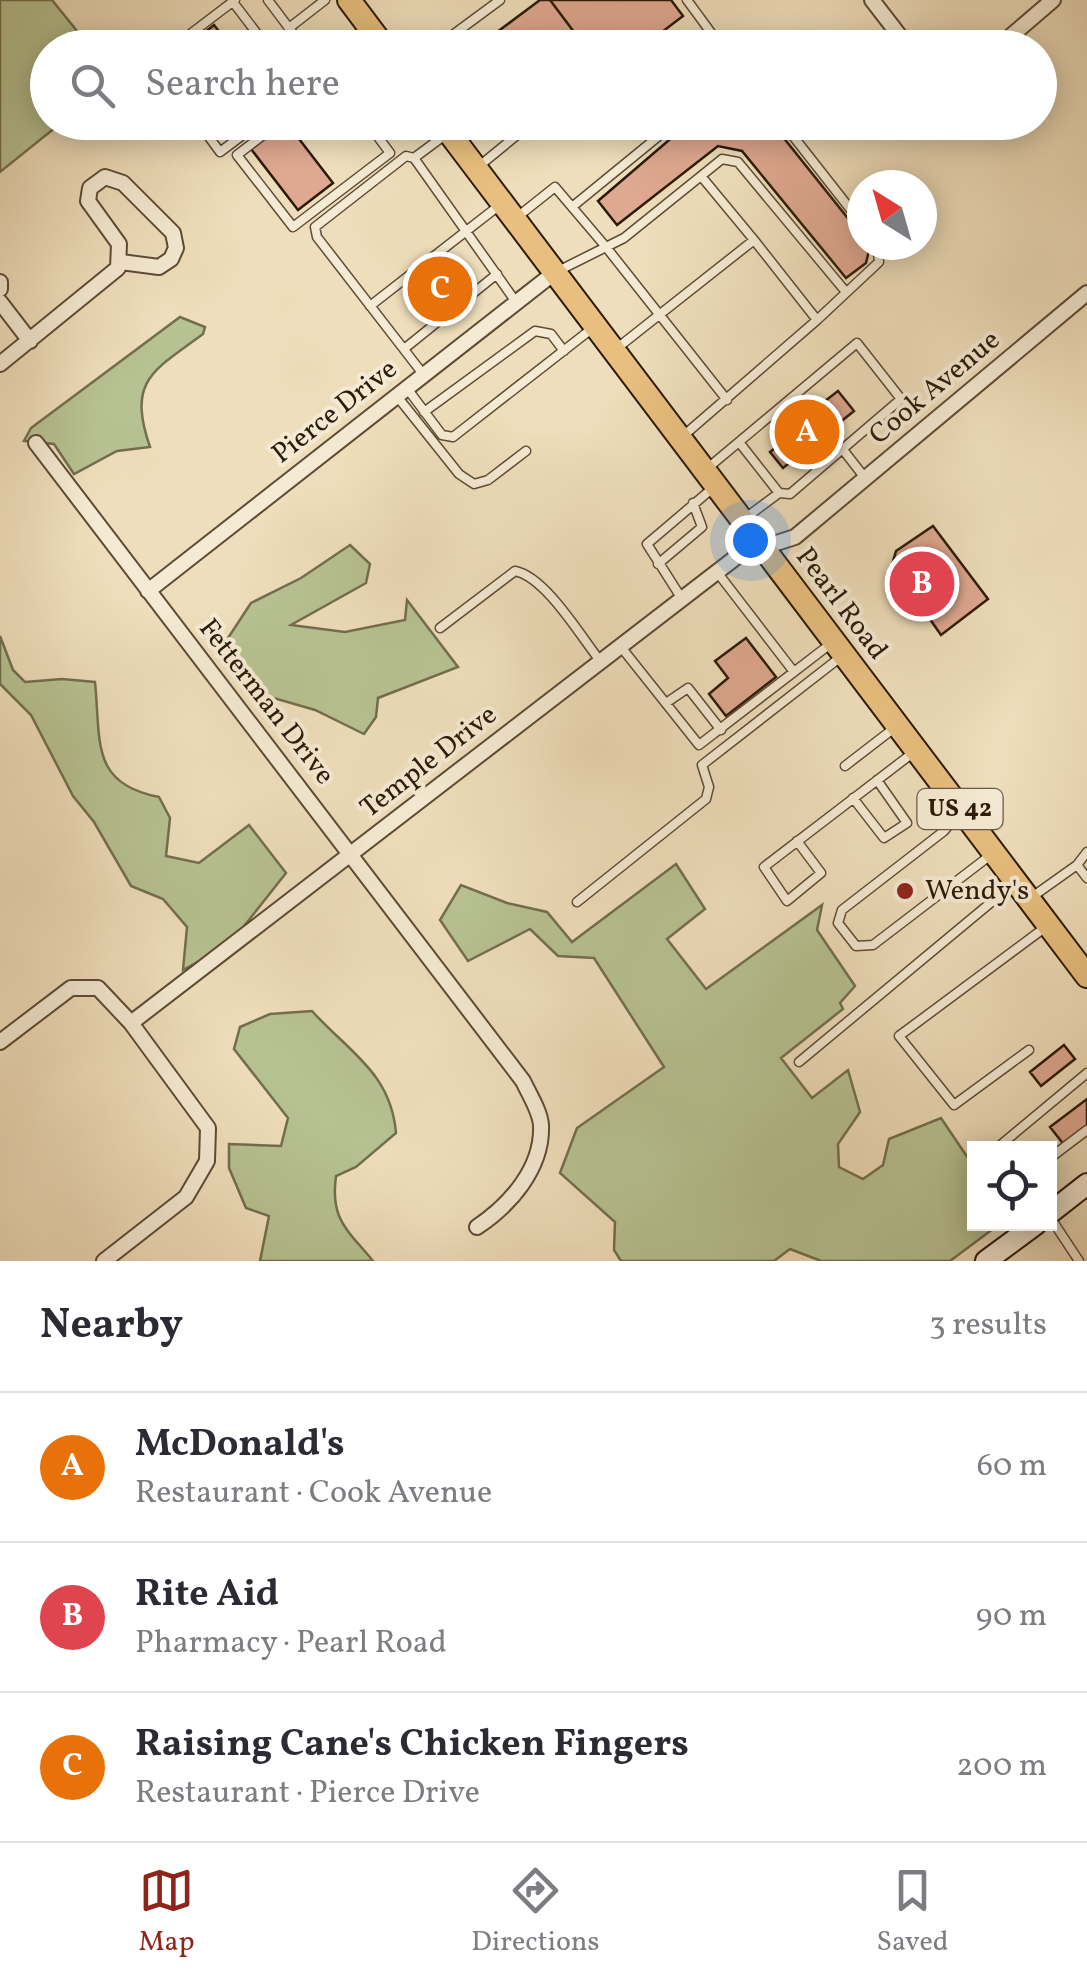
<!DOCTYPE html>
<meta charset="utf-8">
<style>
:root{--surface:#fff;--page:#f7f7f7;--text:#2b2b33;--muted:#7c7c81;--line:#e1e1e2;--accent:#8f2418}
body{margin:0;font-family:Vollkorn,serif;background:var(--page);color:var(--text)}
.controls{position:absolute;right:30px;bottom:30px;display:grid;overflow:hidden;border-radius:0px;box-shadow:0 5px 25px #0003}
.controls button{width:90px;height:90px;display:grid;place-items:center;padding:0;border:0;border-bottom:2px solid var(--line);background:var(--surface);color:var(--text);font:50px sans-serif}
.compass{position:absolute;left:847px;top:170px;width:90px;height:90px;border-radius:50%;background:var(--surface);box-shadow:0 5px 25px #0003;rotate:323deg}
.you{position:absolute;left:750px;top:540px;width:35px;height:35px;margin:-25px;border:8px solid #fff;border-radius:50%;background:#1a73e8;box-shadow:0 0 0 15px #1a73e833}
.badge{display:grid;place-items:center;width:65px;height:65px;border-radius:50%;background:var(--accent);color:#fff;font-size:32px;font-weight:700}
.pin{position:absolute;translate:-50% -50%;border:5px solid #fff;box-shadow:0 2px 10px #0006}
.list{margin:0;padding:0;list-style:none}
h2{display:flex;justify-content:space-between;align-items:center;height:130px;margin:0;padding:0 40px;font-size:42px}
h2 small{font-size:32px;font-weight:400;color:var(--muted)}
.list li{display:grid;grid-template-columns:65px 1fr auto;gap:30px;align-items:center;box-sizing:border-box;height:150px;padding:0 40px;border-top:2px solid var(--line)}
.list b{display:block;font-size:38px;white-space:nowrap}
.list p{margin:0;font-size:32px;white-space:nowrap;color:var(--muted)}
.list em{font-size:32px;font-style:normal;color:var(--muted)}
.icon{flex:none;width:55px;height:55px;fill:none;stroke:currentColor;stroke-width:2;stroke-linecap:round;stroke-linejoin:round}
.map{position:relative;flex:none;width:1087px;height:1261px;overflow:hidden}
.search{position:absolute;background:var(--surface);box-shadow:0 5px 25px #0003;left:30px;right:30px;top:30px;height:110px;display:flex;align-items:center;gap:25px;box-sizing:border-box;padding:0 35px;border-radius:55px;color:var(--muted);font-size:38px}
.sheet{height:580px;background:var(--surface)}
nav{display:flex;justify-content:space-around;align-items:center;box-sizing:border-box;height:140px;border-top:2px solid var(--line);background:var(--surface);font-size:28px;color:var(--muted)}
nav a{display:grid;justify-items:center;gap:5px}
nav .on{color:var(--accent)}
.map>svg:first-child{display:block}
.green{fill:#b7c292;stroke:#726e4e;stroke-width:2.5}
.building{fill:#dfa890;stroke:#2c1a09;stroke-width:2.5}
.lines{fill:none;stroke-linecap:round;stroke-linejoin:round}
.lane-casing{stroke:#5d4b36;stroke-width:11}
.street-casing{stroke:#5d4b36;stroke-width:18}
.secondary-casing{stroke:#2c1a09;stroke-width:24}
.primary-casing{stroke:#2c1a09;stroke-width:26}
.lane{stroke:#f5ead3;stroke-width:8}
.street{stroke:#f5ead3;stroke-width:14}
.secondary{stroke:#f5ead3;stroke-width:20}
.primary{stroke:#e8bf7e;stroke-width:22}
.poi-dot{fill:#8f2418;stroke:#f5ead3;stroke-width:4}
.labels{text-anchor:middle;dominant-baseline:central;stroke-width:8;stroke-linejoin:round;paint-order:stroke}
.shield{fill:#f5ead3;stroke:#685846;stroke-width:2.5}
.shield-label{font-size:25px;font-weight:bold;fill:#2c1a09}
.street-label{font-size:28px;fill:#2c1a09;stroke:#f5ead3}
.poi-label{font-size:28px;fill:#2c1a09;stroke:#f5ead3;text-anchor:start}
</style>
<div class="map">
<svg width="1087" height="1261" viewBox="0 0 1087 1261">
<rect width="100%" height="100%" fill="#efdebb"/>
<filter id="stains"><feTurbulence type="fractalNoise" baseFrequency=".002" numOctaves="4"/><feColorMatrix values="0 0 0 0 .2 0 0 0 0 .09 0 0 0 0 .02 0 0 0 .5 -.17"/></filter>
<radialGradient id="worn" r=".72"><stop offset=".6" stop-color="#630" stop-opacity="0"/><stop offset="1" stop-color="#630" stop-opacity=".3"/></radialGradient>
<!-- green -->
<path class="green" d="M0 0H52L90 47 48 48V122L61 123 0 172Z
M180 317 205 327 203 334C153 371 127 380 150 447L117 451 74 474 54 444 24 441 31 428Z
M350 545 370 564 366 583 291 625 345 632 405 620 407 600 458 667 378 698 376 717 364 734 315 710 270 697 222 647 251 603 301 578Z
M0 636 13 670 25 682 62 679 95 682C101 741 90 784 159 797L170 818 166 856 199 863 249 825 286 873 230 944 183 970 187 927 163 899 131 886 94 822 73 796 31 715 0 684Z
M676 864 705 909 667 939 706 989 822 905 817 930 855 986 840 1003 843 1009 781 1058 812 1098 848 1070 860 1112 838 1144 839 1167 863 1179 883 1165 889 1139 941 1118 974 1167V1224L997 1226 950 1261H821L790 1249 774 1261H621L614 1250 615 1222 560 1173 577 1128 664 1067 594 958 558 956 530 929 468 961 440 920 461 885 507 903 547 912 572 942Z
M312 1011C349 1052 391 1073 396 1133L356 1167 336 1176C330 1220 347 1229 373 1261H260L269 1216 246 1208 229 1168V1144L281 1146 288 1118 234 1049 240 1027 270 1014Z"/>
<!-- building -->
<path class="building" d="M540 0H550L586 48 477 47Z
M550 0H671L683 16 641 48H586Z
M214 25 232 48H185Z
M221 122H248L231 135Z
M286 122 333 183 298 210 251 149Z
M690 122H771L862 236V245L870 246 866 263 846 278 742 151 718 146 617 225 598 201Z
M453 265 468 277 466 284 423 317 417 310 423 305 414 295Z
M838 391 854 411 783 468 770 452 794 433 790 428Z
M933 526 988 599 941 635 892 565 896 551Z
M746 638 776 677 726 716 709 694 728 678 715 661Z
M1064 1045 1075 1059 1041 1086 1030 1072Z
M1087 1099V1129L1065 1146 1050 1127Z"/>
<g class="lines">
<!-- lane casing -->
<g class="lane-casing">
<path id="lane" d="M268 0 304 48
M687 0 712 34 693 48
M233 2 268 48
M289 28 325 0
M172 48 235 0
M435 48 500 0
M198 122 220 152 260 122
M280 122 237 155 293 227 390 153 367 122
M506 122 516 136
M782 122 862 224
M414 158 516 302
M478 167 533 122
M701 176 722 159 738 162 846 292
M516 218 555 187 572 207
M558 271 606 247 572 207 676 122
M370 306 501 204
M817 320 879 262 877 245
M404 349 497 274
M616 349 754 240 817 320 682 437
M423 374 317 237 315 227 406 156 414 158 445 135
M406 387 442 435 453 437 594 327
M396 395 459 474 474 484 488 480 526 451
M727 400 606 247 624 238 701 176 754 240
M424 412 535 331 551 334 564 351
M739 442 779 493
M844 451 865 478
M709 467 857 343 901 399 790 494 779 493 744 519
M658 564 702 527 693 503
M717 572 794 672
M682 599 647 544 714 487
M440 628 515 571C546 577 581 637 601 662
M621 647 699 745 829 645
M666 703 688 688 721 730
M845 766 893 729
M853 798 884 838 907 823 877 780
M958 814 944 831 842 910 838 923 856 946 873 945 992 854
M797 841 821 873 787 901 764 867C814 829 864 790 914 752
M1077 865 1087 852
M1032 897 1077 865 1087 878
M577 902 706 799 709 787 702 765 842 656
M1029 1050 954 1105 899 1036 1047 926
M799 1062 1012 885
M997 1148 1087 1073
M1050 1158 1087 1130
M1050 1217 1079 1261"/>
</g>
<!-- street casing -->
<g class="street-casing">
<path id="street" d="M872 0 909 48
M997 48 1053 0
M0 282V289
M0 302 30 341
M0 364 118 268 119 244 88 201 90 188 105 177 123 183 173 233 176 248 171 259 159 267 121 262
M36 443 523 1081C529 1094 540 1111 541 1125 543 1168 510 1205 477 1227
M148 591 554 273
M131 1023 739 555 795 537 1087 293
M0 1042 71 988H98L131 1023 208 1128 207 1161 186 1197 104 1261"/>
</g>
<!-- secondary casing -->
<g class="secondary-casing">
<path id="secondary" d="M1050 1213 1087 1184
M986 1261 1036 1224"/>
</g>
<!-- primary casing -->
<g class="primary-casing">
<path id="primary" d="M349 0 385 48
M441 122 1087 976"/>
</g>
<!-- lane -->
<use href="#lane" class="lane"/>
<!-- street -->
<use href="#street" class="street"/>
<!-- secondary -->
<use href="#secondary" class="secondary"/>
<!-- primary -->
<use href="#primary" class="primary"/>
</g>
<!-- markers -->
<circle class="poi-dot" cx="905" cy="891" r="10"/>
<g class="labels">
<!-- shield labels -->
<rect class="shield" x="917.5" y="789" width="85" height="40" rx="8"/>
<g class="shield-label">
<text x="960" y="809">US 42</text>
</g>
<!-- street labels -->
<g class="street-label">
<text transform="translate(935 388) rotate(-40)">Cook Avenue</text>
<text transform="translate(335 412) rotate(-38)">Pierce Drive</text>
<text transform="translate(841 604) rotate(53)">Pearl Road</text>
<text transform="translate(266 702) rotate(52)">Fetterman Drive</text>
<text transform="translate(429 762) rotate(-38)">Temple Drive</text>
</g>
<!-- poi labels -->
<g class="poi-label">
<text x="925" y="891">Wendy's</text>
</g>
</g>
<rect width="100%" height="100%" filter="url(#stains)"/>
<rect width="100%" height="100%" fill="url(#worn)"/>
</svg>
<div class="controls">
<button><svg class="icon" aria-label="locate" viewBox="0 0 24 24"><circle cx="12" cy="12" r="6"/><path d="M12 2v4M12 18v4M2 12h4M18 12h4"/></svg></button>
</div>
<svg class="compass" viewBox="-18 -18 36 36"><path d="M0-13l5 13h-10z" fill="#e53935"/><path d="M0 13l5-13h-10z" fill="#7c7c81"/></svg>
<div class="you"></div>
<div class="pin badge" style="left:807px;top:432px;background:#e8710a">A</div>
<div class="pin badge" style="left:922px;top:584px;background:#e0444e">B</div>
<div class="pin badge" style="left:440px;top:289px;background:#e8710a">C</div>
<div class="search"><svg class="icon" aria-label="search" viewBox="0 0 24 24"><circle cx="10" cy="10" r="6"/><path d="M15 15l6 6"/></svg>Search here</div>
</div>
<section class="sheet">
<h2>Nearby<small>3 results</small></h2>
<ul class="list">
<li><span class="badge" style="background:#e8710a">A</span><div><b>McDonald's</b><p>Restaurant · Cook Avenue</p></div><em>60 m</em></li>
<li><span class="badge" style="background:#e0444e">B</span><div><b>Rite Aid</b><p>Pharmacy · Pearl Road</p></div><em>90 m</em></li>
<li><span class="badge" style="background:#e8710a">C</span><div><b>Raising Cane's Chicken Fingers</b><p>Restaurant · Pierce Drive</p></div><em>200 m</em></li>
</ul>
</section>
<nav>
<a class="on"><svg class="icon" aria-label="map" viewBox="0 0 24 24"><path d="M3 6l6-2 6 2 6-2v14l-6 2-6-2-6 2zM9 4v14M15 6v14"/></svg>Map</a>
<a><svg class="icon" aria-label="directions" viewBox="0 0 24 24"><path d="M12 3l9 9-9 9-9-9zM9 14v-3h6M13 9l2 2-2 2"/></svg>Directions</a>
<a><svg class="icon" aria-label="saved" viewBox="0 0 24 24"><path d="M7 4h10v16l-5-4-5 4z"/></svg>Saved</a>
</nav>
